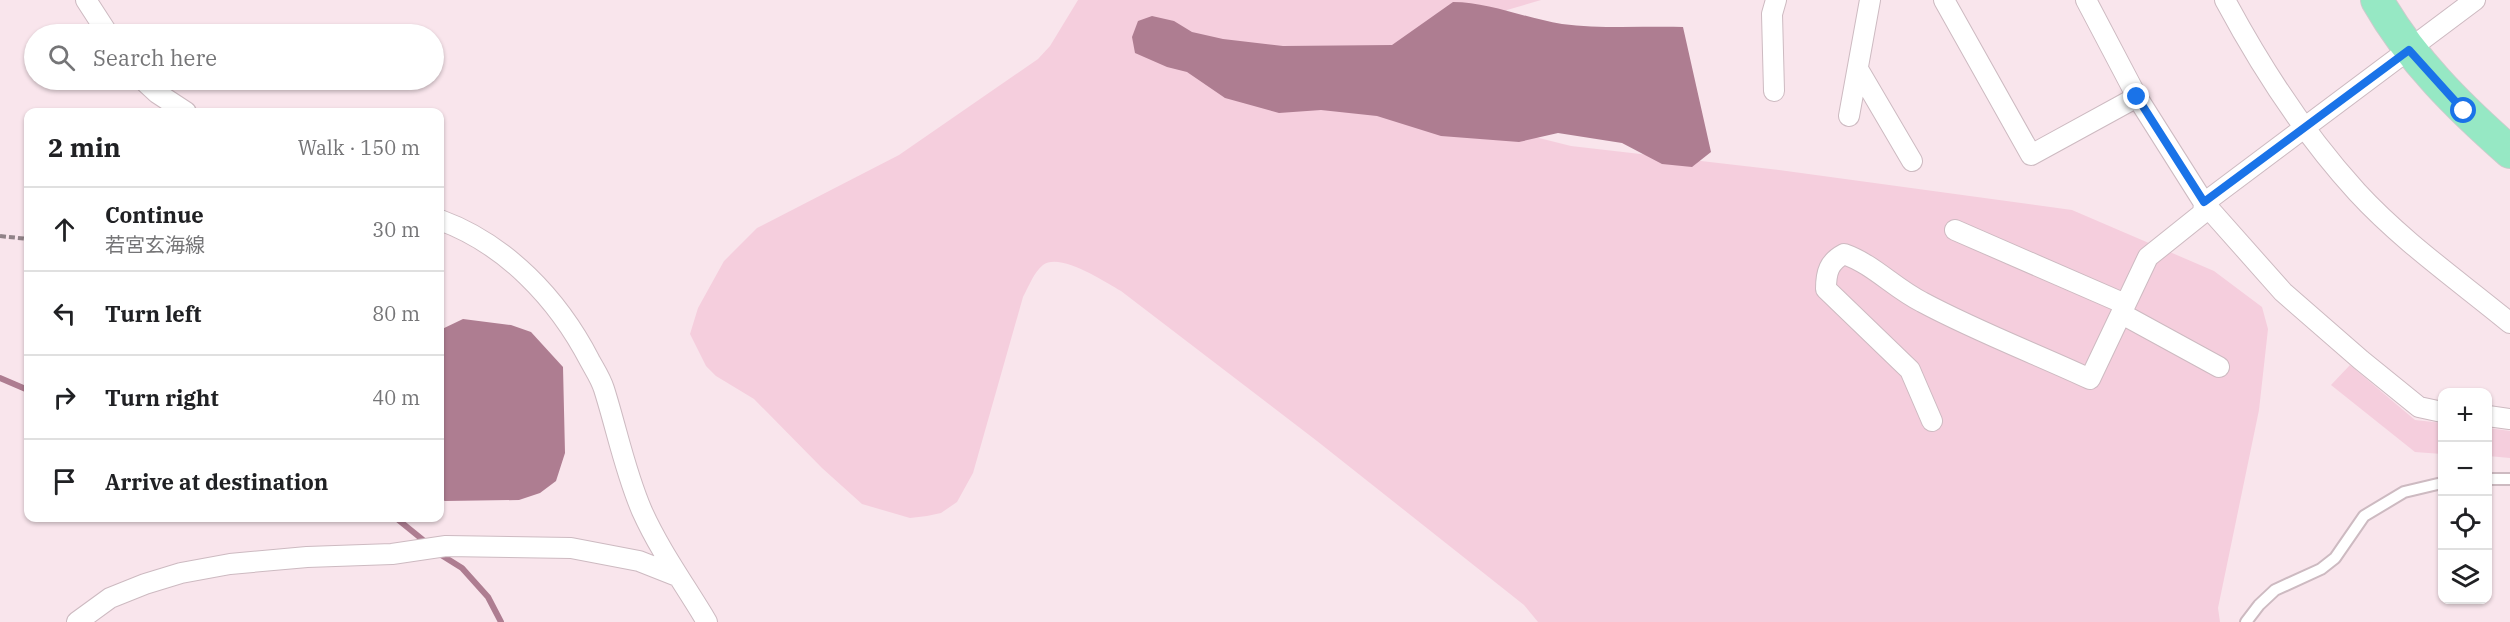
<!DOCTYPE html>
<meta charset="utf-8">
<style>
:root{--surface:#fff;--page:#f2f2f2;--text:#202124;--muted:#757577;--line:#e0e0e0}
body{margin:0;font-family:"IBM Plex Serif","Noto Sans JP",serif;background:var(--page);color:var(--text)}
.controls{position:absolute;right:18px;bottom:18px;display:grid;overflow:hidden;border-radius:12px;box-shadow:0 2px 4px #0004}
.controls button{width:54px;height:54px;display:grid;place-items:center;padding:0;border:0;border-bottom:2px solid var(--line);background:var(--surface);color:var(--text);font:30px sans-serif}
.stop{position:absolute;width:18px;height:18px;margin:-14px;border:4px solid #1a73e8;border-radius:50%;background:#fff}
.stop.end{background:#1a73e8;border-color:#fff;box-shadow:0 2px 6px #0008}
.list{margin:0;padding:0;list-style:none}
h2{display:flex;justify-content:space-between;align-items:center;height:78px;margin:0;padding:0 24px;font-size:26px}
h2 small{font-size:20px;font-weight:400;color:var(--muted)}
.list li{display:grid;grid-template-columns:39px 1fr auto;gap:18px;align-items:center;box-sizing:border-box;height:84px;padding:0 24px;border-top:2px solid var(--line)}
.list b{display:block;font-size:22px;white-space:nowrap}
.list p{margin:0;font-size:20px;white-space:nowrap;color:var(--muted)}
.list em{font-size:20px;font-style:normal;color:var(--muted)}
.icon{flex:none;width:33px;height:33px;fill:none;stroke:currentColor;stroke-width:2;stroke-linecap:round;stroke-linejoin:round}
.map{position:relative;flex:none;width:2510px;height:622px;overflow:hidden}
.search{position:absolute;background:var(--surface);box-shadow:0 2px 4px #0004;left:24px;top:24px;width:420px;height:66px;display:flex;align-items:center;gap:15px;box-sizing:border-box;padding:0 21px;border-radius:33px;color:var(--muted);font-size:22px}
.panel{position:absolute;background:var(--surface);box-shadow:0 2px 4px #0004;left:24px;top:108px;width:420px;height:414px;border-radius:12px}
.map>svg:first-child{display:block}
.green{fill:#f5cedd}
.water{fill:#ae7d91}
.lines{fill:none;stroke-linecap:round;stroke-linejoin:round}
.stream{stroke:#ae7d91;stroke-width:6}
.lane-casing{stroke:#cdbac1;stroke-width:14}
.street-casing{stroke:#cdbac1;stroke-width:22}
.primary-casing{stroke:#cccbcc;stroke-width:34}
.path{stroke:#918388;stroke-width:4;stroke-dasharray:6 3;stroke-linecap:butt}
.lane{stroke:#fff;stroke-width:10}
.street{stroke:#fff;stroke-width:20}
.primary{stroke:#96e8c4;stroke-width:32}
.route{stroke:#1a73e8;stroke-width:8}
</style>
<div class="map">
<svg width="2510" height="622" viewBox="0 0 2510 622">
<rect width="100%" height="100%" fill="#f9e5ec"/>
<!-- green -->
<path class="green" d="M1078 0H1541L1507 10 1498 21 1507 130 1571 146 1779 170 2072 210 2214 271 2262 307 2268 329 2259 410 2218 608 2220 622H1538L1524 605 1317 441 1121 291C1105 282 1060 252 1043 265 1034 272 1029 286 1023 297L973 473 957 502 941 513 927 516 910 518 862 504 822 468 754 399 716 376 706 366 690 334 698 308 724 261 757 228 899 155 1038 59 1050 46Z
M2350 365 2415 420 2442 423V454L2415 452 2331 385Z
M2488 428 2510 431V458L2488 456Z"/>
<!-- water -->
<path class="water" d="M1453 2C1488 2 1525 18 1562 24 1599 29 1644 26 1683 27L1711 152 1692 167 1662 164 1622 143 1558 133 1519 142 1441 136 1377 116 1321 110 1279 113 1225 98 1187 72 1167 67 1135 53 1132 37 1138 21 1152 16 1174 21 1192 32 1223 39 1283 46 1392 45Z
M463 319 511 325 531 332 563 367 565 453 556 481 540 493 519 500 445 501 440 499V330Z"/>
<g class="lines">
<!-- stream -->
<path class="stream" d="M0 378 28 390
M396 518 428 544
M438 553 462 568 488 597 501 622"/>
<!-- lane casing -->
<g class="lane-casing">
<path id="lane" d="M2488 479H2510
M2246 622 2259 605 2275 590 2321 569 2335 558 2364 516 2404 492 2442 483"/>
</g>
<!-- street casing -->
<g class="street-casing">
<path id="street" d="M86 0 108 34
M1944 0 2031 155 2137 97
M2086 0 2137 97 2204 203 2283 292 2361 360 2419 407 2442 412
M2225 0C2262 69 2304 134 2357 192 2402 241 2459 281 2510 323
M1858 69 1912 161
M143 80 157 93 186 112
M1774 91 1772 14 1776 0
M1849 116 1870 0
M440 220C506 244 558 299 590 361 595 370 601 379 604 389 617 430 625 472 642 511 660 551 685 585 707 622
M1955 230 2125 304
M2122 314 2219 367
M2488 416 2510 419
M1932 421 1910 370 1826 289C1826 272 1829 262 1844 254 1873 264 1894 288 1922 302 1976 331 2034 353 2090 379L2148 257 2203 213 2204 203 2475 0
M77 622 110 598 145 584 181 573 230 564 307 557 392 554 446 546 571 548 639 561 677 576"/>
</g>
<!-- primary casing -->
<g class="primary-casing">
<path id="primary" d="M2377 0C2411 60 2459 107 2510 152"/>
</g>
<!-- path -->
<path class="path" d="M0 236 28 239"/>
<!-- lane -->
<use href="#lane" class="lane"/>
<!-- street -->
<use href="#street" class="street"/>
<!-- primary -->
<use href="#primary" class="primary"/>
</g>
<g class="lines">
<!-- route -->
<path class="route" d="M2137 97 2204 202 2409 50 2464 111"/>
</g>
</svg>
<div class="controls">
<button>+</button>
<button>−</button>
<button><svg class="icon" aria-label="locate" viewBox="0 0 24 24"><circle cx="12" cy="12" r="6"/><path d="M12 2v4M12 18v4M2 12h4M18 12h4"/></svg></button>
<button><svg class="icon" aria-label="layers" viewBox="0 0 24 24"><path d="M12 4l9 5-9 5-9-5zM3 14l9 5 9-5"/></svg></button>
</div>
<div class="stop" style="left:2464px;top:111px"></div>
<div class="stop end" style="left:2137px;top:97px"></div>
<div class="search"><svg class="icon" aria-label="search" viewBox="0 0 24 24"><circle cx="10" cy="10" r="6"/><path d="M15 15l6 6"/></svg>Search here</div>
<section class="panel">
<h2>2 min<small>Walk · 150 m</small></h2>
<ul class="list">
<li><svg class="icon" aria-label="ahead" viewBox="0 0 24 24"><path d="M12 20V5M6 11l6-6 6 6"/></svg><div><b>Continue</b><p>若宮玄海線</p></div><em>30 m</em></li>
<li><svg class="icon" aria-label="left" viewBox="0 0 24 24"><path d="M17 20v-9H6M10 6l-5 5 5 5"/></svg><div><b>Turn left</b></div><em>80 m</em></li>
<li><svg class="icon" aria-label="right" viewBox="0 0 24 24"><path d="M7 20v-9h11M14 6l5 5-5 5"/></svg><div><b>Turn right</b></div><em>40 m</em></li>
<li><svg class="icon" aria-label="arrive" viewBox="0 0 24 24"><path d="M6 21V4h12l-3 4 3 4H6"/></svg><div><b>Arrive at destination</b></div></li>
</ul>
</section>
</div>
